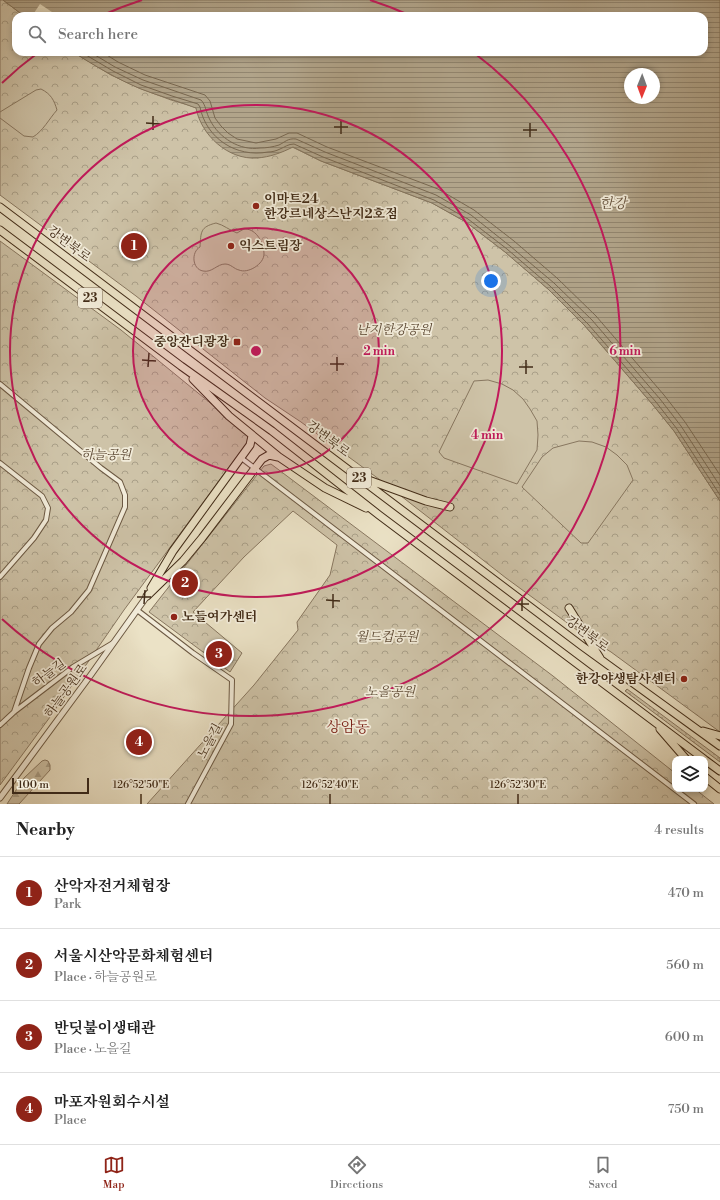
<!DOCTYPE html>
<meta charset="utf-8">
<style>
:root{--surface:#fff;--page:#f2f2f2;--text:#222;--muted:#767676;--line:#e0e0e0;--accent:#8f2418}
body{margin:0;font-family:"Libre Bodoni","Noto Serif KR",serif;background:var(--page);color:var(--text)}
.controls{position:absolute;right:12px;bottom:12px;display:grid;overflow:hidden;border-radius:8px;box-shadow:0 2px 6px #0003}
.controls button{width:36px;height:36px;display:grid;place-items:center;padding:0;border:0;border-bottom:1px solid var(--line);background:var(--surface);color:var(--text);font:20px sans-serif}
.compass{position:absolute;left:624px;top:68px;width:36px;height:36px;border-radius:50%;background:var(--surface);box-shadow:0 2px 6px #0003;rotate:181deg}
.scale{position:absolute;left:12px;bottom:10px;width:77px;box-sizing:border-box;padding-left:4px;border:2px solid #412b17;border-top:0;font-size:11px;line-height:14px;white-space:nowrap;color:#412b17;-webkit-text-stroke:3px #f2ecda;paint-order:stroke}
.you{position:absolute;left:491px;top:281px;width:14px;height:14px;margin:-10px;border:3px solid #fff;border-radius:50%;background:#1a73e8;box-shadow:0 0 0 6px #1a73e833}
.badge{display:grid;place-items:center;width:26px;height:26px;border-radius:50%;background:var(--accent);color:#fff;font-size:13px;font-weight:700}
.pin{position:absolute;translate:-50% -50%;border:2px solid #fff;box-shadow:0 1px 4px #0006}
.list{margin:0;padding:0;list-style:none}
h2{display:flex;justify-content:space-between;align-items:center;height:52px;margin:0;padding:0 16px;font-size:17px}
h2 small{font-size:13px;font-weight:400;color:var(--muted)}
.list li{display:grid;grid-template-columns:26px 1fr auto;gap:12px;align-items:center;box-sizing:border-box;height:72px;padding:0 16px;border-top:1px solid var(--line)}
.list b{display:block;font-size:15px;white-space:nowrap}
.list p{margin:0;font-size:13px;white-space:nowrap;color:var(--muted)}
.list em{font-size:13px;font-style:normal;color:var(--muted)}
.icon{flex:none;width:22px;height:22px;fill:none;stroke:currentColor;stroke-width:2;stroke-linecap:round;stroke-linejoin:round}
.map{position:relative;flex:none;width:720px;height:804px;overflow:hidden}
.search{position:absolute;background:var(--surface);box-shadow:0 2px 6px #0003;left:12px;right:12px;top:12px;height:44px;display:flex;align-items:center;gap:10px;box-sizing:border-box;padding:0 14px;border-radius:12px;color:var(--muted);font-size:15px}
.sheet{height:340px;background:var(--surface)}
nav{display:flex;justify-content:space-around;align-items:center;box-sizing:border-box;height:56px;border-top:1px solid var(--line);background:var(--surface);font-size:11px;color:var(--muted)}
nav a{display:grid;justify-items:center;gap:2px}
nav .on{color:var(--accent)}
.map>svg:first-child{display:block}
.grass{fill:url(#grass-dots);stroke:#887760}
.forest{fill:url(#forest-firs);stroke:#887760}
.park{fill:url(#park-crowns);stroke:#887760}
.pitch{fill:#cec3a8;stroke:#887760}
.water{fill:url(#water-rules);stroke:#84745c;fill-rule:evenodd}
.pier{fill:#ebe2c6}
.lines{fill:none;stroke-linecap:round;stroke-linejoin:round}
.shore{stroke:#796850;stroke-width:1}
.minor-casing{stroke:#6c5943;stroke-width:6}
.tertiary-casing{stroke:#6c5943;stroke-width:7}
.trunk-casing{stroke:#412b17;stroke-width:9}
.minor{stroke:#f2ecda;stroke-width:4}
.tertiary{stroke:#f2ecda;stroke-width:5}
.trunk{stroke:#ebe2c6;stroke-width:7}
.ticks{fill:none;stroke:#412b17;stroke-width:1.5}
.ring{fill:none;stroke:#c2185b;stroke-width:2}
.poi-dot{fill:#8f2418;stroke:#f2ecda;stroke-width:1.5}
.labels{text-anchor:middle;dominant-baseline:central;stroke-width:3.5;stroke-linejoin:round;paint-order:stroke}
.shield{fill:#f2ecda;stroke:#766552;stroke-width:1}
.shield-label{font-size:12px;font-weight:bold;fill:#412b17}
.poi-label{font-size:13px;font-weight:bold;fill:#412b17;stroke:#f2ecda;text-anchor:start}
.street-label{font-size:13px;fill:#412b17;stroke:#f2ecda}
.park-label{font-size:13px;font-style:italic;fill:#5d4934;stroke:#f2ecda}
.water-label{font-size:14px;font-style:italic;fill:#634f3a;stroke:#f2ecda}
.quarter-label{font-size:15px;fill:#7a1f14;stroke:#f2ecda}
.ticks-label{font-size:10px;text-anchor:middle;fill:#412b17;stroke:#f2ecda;stroke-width:3.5;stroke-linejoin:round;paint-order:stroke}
.centre{fill:#c2185b;stroke:#f2ecda;stroke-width:2}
.ring-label{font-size:12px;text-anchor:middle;font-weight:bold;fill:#c2185b;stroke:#f2ecda;stroke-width:3.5;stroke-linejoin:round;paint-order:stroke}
</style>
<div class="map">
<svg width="720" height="804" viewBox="0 0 720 804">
<defs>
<pattern id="grass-dots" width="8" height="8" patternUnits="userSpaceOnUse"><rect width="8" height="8" fill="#cec3a8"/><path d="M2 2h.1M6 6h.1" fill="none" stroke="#a99f88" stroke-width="1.8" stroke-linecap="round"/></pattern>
<pattern id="forest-firs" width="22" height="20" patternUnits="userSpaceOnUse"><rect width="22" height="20" fill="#cec3a8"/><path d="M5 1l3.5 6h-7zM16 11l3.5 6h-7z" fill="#a99f88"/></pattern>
<pattern id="park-crowns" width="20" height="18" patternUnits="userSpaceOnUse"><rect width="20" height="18" fill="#cec3a8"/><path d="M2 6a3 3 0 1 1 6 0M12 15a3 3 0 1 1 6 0" fill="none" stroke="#a99f88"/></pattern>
<pattern id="water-rules" width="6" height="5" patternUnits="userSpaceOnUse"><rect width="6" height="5" fill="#b1a48a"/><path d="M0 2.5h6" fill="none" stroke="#928670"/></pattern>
</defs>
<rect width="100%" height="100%" fill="#ebe2c6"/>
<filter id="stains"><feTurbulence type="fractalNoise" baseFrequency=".005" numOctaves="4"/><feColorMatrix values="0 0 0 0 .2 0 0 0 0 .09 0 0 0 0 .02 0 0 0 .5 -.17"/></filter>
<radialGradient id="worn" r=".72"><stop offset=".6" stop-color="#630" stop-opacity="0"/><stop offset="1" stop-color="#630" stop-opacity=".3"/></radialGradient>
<!-- grass -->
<path class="grass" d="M627 689 720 758V762L625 691Z"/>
<!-- forest -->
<path class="forest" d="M45 760 48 761 50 765V770L19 804H7L24 778 42 761Z"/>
<!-- park -->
<path class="park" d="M0 0H3L24 16H16V52H73L111 75 139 88 171 100 188 105 208 112 284 143 321 161 432 203 466 222 505 252 548 289 585 326 653 405 674 431 720 501V732L611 652 581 633 506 578 387 485 301 422 265 398 136 296 0 195Z
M0 241 121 330 247 433 249 440 124 610 50 717 0 785Z
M271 464 553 676 675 773V789H695L714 804H147L254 685 298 630 297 622 330 575 337 545 293 511 244 557 193 612 242 653 230 672 149 612 264 466Z"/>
<!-- pitch -->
<path class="pitch" d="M41 89C51 94 54 100 57 110 49 119 43 131 33 137L24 136 0 118V112L36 90Z
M216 223C224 225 229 230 237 233 239 232 243 229 245 229 257 229 264 244 264 254 264 264 248 274 239 270 234 269 231 264 225 264 217 264 212 273 203 271 192 269 191 252 200 247 201 232 200 227 216 223Z
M488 380 502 384 513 390 523 399 530 409 537 421 538 435 537 450 517 484 444 458 439 452 474 381Z
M579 441 592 442 606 447 617 455 627 465 633 480 588 543H581L522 487 542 457 553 448Z"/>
<!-- water -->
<path class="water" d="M3 0H720V501L674 431 653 405 585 326 548 289 505 252 466 222 432 203 321 161 293 147C281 153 270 157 257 158 228 160 201 135 196 108 178 101 159 96 141 89 117 79 95 66 73 52H704V16H24ZM630 74H654V98H630Z"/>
<!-- pier -->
<path class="pier" d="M40 4 58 16H38L34 13Z"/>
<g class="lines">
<!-- shore -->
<path class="shore" d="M81 52 113 71 141 85 172 96 198 104 200 107C206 138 236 158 268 152 272 152 276 151 280 149 285 147 288 144 294 144L323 157 434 200 468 219 507 249 550 286 588 324 656 402 677 429 720 495
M90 52 115 67 143 80 201 100C206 105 206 113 210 120 219 138 240 151 260 148 266 148 273 147 279 145 285 142 288 138 296 139L325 152 436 195 471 215 510 246 554 283 592 320 660 399 681 426 720 486
M102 52 118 62 145 75 205 95 210 101 215 118 221 126 228 133 237 139 256 143 276 139 289 133H297L327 147 438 189 474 210 514 241 557 278 596 316 664 395 685 422 720 475"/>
<!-- minor casing -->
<g class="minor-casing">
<path id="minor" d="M0 384 101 468 120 482 125 495V507L89 590 71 612 52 628 39 644 29 668 14 712
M240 457 694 804
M0 463 42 496 48 508 46 520 34 538 0 577
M137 610 193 653 232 680 231 724 188 804
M0 725 14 712 73 667 113 643"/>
</g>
<!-- tertiary casing -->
<g class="tertiary-casing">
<path id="tertiary" d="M0 798 90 676 147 596"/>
</g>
<!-- trunk casing -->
<g class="trunk-casing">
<path id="trunk" d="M0 207 582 646 720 746
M0 230 181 366 272 431 379 515 704 759
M193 379 229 416 279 457 325 488 366 508
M363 478 426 501 450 507
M151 588 173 551 250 445 252 436
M147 596 183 561 202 538 262 459 269 455 278 457
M569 608 600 658
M660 729 686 759
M703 731 720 736
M705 760 720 771
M705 777 720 789"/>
</g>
<!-- minor -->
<use href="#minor" class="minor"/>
<!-- tertiary -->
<use href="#tertiary" class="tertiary"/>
<!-- trunk -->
<use href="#trunk" class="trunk"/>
</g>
<!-- ticks -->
<path class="ticks" d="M146 123 160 124M334 127H348M153 130V116M523 130H537M341 134V120M530 137V123M142 360 156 361M330 364H344M148 367 149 353M519 367H533M337 371V357M526 374V360M137 597H151M326 600 340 601M144 604 145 590M515 604H529M333 608V594M522 611V597M141 804V794M330 804V794M518 804V794"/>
<!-- distance rings -->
<circle cx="256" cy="351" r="123" fill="#c2185b" fill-opacity=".12"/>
<g class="ring">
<circle cx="256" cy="351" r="123"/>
<circle cx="256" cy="351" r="246"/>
<path d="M2 83A369 369 0 0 1 39 52M103 15A369 369 0 0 1 142 0M370 0A369 369 0 0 1 409 15M473 52A369 369 0 1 1 2 619"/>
</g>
<!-- markers -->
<g class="poi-dot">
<circle cx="256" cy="206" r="4"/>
<circle cx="231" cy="246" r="4"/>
<rect x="233" y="338" width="8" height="8" rx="2"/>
<circle cx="174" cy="617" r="4"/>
<circle cx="684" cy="679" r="4"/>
</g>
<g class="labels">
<!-- shield labels -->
<g class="shield">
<rect x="78" y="288" width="24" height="20" rx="3"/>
<rect x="347" y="468" width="24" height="20" rx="3"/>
</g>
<g class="shield-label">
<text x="90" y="298">23</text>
<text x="359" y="478">23</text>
</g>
<!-- poi labels -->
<g class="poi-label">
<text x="264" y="199">이마트24<tspan x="264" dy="15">한강르네상스난지2호점</tspan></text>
<text x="239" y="246">익스트림장</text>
<text x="229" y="342" text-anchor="end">중앙잔디광장</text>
<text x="182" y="617">노들여가센터</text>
<text x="676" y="679" text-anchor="end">한강야생탐사센터</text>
</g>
<!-- street labels -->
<g class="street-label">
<text transform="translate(69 244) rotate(37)">강변북로</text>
<text transform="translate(328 439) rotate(37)">강변북로</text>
<text transform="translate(587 634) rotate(37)">강변북로</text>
<text transform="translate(49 673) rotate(-37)">하늘길</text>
<text transform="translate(66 691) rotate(-54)">하늘공원로</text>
<text transform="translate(210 741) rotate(-62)">노을길</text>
</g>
<!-- park labels -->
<g class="park-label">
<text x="394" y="330">난지한강공원</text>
<text x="106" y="455">하늘공원</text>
<text x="387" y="637">월드컵공원</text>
<text x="390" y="692">노을공원</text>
</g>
<!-- water labels -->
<g class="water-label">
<text x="613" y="204">한강</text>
</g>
<!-- quarter labels -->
<g class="quarter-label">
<text x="348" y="727">상암동</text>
</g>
</g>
<g class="ticks-label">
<text x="141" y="788">126°52'50"E</text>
<text x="330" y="788">126°52'40"E</text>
<text x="518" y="788">126°52'30"E</text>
</g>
<circle cx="256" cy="351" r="6" class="centre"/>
<g class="ring-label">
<text x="379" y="355">2 min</text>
<text x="625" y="355">6 min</text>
<text x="487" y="439">4 min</text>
</g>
<rect width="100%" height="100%" filter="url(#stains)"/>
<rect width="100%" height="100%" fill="url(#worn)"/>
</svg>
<div class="controls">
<button><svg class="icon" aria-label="layers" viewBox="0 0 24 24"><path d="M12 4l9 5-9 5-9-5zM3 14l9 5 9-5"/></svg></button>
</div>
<svg class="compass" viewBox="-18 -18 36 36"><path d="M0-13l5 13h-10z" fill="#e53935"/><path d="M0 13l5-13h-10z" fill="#767676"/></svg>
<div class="scale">100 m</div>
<div class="you"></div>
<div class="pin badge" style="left:134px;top:246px">1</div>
<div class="pin badge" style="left:185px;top:583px">2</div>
<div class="pin badge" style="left:219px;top:654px">3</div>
<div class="pin badge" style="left:139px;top:742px">4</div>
<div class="search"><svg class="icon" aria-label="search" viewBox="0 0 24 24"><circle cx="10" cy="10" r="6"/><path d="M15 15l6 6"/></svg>Search here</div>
</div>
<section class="sheet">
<h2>Nearby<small>4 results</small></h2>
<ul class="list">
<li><span class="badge">1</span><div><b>산악자전거체험장</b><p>Park</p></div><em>470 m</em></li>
<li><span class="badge">2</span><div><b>서울시산악문화체험센터</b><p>Place · 하늘공원로</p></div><em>560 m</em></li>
<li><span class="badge">3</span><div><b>반딧불이생태관</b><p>Place · 노을길</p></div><em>600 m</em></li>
<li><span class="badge">4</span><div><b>마포자원회수시설</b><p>Place</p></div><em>750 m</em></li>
</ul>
</section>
<nav>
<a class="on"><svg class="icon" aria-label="map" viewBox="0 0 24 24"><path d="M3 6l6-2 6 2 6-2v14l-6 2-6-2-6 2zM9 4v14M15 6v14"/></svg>Map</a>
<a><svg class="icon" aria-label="directions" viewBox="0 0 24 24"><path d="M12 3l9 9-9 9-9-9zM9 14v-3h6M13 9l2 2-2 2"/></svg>Directions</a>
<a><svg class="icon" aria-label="saved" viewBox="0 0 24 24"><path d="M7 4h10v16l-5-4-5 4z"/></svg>Saved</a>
</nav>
